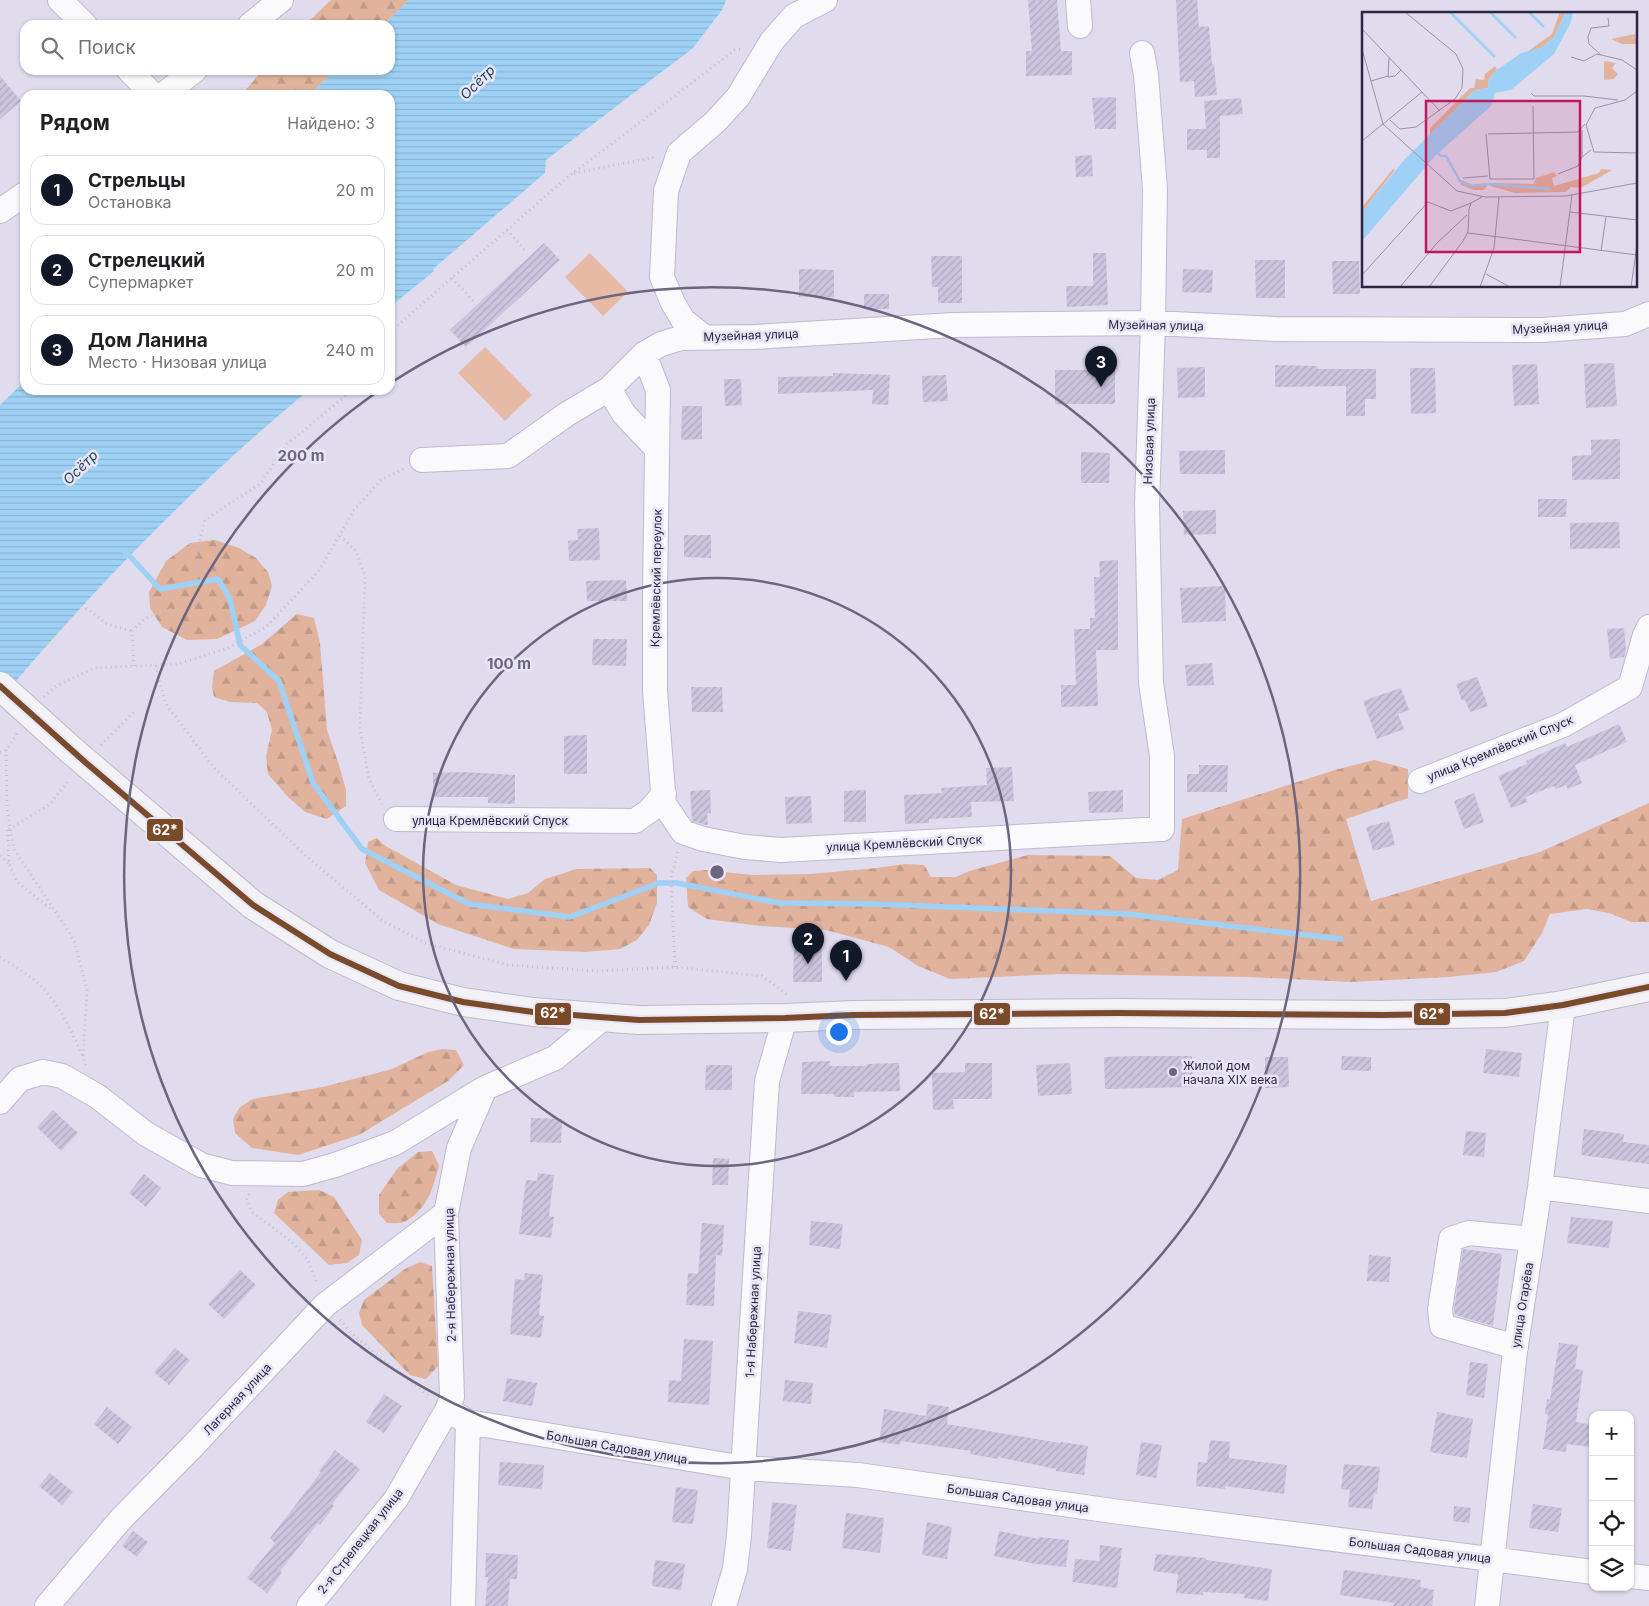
<!DOCTYPE html>
<html lang="ru">
<meta charset="utf-8">
<style>
:root{--surface:#fff;--page:#f6f6f6;--text:#202124;--muted:#757577;--line:#e0e0e0;--accent:#111827}
body{margin:0;font-family:Inter,sans-serif;background:var(--page);color:var(--text)}
.controls{position:absolute;right:15px;bottom:15px;display:grid;overflow:hidden;border-radius:10px;box-shadow:0 1px 4px #0004}
.controls button{width:45px;height:45px;display:grid;place-items:center;padding:0;border:0;border-bottom:1px solid var(--line);background:var(--surface);color:var(--text);font:25px sans-serif}
.you{position:absolute;left:838px;top:1031px;width:18px;height:18px;margin:-12px;border:4px solid #fff;border-radius:50%;background:#1a73e8;box-shadow:0 0 0 8px #1a73e833}
.badge{display:grid;place-items:center;width:32px;height:32px;border-radius:50%;background:var(--accent);color:#fff;font-size:16px;font-weight:700}
.pin{position:absolute;translate:-50% -41px;filter:drop-shadow(0 1px 2px #0008)}
.pin::after{content:'';position:absolute;top:26px;width:18px;height:15px;background:inherit;clip-path:polygon(0 0,100% 0,50% 100%)}
.list{margin:0;padding:0;list-style:none}
h2{display:flex;justify-content:space-between;align-items:center;height:65px;margin:0;padding:0 20px;font-size:21px}
h2 small{font-size:16px;font-weight:400;color:var(--muted)}
.list li{display:grid;grid-template-columns:32px 1fr auto;gap:15px;align-items:center;box-sizing:border-box;height:70px;margin:0 10px 10px;padding:0 10px;border:1px solid var(--line);border-radius:15px}
.list b{display:block;font-size:19px;white-space:nowrap}
.list p{margin:0;font-size:16px;white-space:nowrap;color:var(--muted)}
.list em{font-size:16px;font-style:normal;color:var(--muted)}
.icon{flex:none;width:28px;height:28px;fill:none;stroke:currentColor;stroke-width:2;stroke-linecap:round;stroke-linejoin:round}
.map{position:relative;flex:none;width:1649px;height:1606px;overflow:hidden}
.search{position:absolute;background:var(--surface);box-shadow:0 1px 4px #0004;left:20px;top:20px;width:375px;height:55px;display:flex;align-items:center;gap:12px;box-sizing:border-box;padding:0 18px;border-radius:15px;color:var(--muted);font-size:19px}
.panel{position:absolute;background:var(--surface);box-shadow:0 1px 4px #0004;left:20px;top:90px;width:375px;height:305px;border-radius:15px}
.map>svg:first-child{display:block}
.green{fill:#e6baa5}
.forest{fill:url(#forest-firs)}
.water{fill:url(#water-rules)}
.pier{fill:#e0dcee}
.lines{fill:none;stroke-linecap:round;stroke-linejoin:round}
.stream{stroke:#9ed1f5;stroke-width:5.5}
.building{fill:url(#building-hatch)}
.minor-casing{stroke:#beb9d0;stroke-width:26}
.major-casing{stroke:#bdbac7;stroke-width:30}
.path{stroke:#c2c0c9;stroke-width:3;stroke-dasharray:1 4;stroke-linecap:butt}
.minor{stroke:#fafafc;stroke-width:24}
.major{stroke:#f3f2f6;stroke-width:28}
.major-bridge-casing{stroke:#bdbac7;stroke-width:30;stroke-linecap:butt}
.major-bridge{stroke:#f3f2f6;stroke-width:28}
.bus-1-casing{stroke:#e8e5f5;stroke-width:10}
.bus-1{stroke:#7a4b2a;stroke-width:6}
.ring{fill:none;stroke:#6c657f;stroke-width:2.5}
.poi-dot{fill:#6c657f;stroke:#e8e5f5;stroke-width:2}
.labels{text-anchor:middle;dominant-baseline:central;stroke-width:5;stroke-linejoin:round;paint-order:stroke}
.street-label{font-size:12px;fill:#2d2543;stroke:#e8e5f5}
.poi-label{font-size:12px;fill:#2d2543;stroke:#e8e5f5;text-anchor:start}
.water-label{font-size:14px;font-style:italic;fill:#1b455b;stroke:#e8e5f5}
.inset-river{fill:none;stroke:#9ed1f5;stroke-width:2.5}
.inset-road{fill:none;stroke:#9893aa;stroke-width:1}
.view{fill:#c2185b;fill-opacity:0.15;stroke:#c2185b;stroke-width:2.5}
.inset-edge{fill:none;stroke:#2d2543;stroke-width:2.5}
.centre{fill:#6c657f;stroke:#e8e5f5;stroke-width:2.5}
.ring-label{font-size:15px;text-anchor:middle;font-weight:bold;fill:#6c657f;stroke:#e8e5f5;stroke-width:5;stroke-linejoin:round;paint-order:stroke}
.line-badge{stroke:#e8e5f5;stroke-width:2}
.badge-label{font-size:14px;text-anchor:middle;font-weight:bold;fill:#fff}
</style>
<div class="map">
<svg width="1649" height="1606" viewBox="0 0 1649 1606">
<defs>
<pattern id="forest-firs" width="22" height="20" patternUnits="userSpaceOnUse" patternTransform="scale(1.25)"><rect width="22" height="20" fill="#e1b39d"/><path d="M5 1l3.5 6h-7zM16 11l3.5 6h-7z" fill="#c19a88"/></pattern>
<pattern id="water-rules" width="6" height="5" patternUnits="userSpaceOnUse" patternTransform="scale(1.25)"><rect width="6" height="5" fill="#9ed1f5"/><path d="M0 2.5h6" fill="none" stroke="#88b3d3"/></pattern>
<pattern id="building-hatch" width="6" height="6" patternUnits="userSpaceOnUse" patternTransform="scale(1.25)"><rect width="6" height="6" fill="#cbc5dd"/><path d="M-1 1l2-2M0 6l6-6M5 7l2-2" fill="none" stroke="#afa9bf"/></pattern>
</defs>
<rect width="100%" height="100%" fill="#e0dcee"/>
<!-- green -->
<path class="green" d="M590 253 628 292 603 316 565 277Z
M485 347 532 395 505 421 458 373Z"/>
<!-- forest -->
<path class="forest" d="M331 0H409L383 25H305Z
M263 70H335L309 95H241Z
M215 540 239 548 256 558 268 572 272 586 266 605 255 621 217 639 187 640 162 627 150 608 149 592 166 561 190 543Z
M297 614 314 618 320 643 327 730 339 765 346 790V806L327 819 305 812 287 796 268 774 266 756 272 730 267 712 257 703 230 702 214 697 212 687 214 671 262 644Z
M1374 760 1408 769V798L1346 819 1371 901 1540 852 1649 803V922H1631L1609 913 1587 909 1550 914 1542 933 1524 961 1496 972 1449 977 1350 982 1247 977 1061 974 950 979 918 966 889 947 826 930 760 926 707 919 688 907 686 878 693 871 705 870 752 875 810 874 877 868 905 864 924 865 931 877H956L969 871 1028 855 1110 856 1136 878 1158 880 1178 870 1182 819 1335 770Z
M377 838 384 845 456 885 508 899 528 893 545 879 577 869 650 868 657 875V903L649 925 637 940 620 949 586 952 514 949 438 924 379 890 365 863 368 842Z
M442 1049 456 1050 464 1065 448 1081 359 1135 298 1155 252 1148 235 1133 233 1119 240 1107 253 1099 323 1087 392 1069 428 1052Z
M432 1151 439 1165C434 1186 427 1210 406 1221 402 1224 393 1223 387 1223L379 1214V1195L397 1169 418 1152Z
M319 1190 334 1197 362 1240 359 1255 347 1263 329 1265 274 1213 278 1200 288 1192Z
M420 1262 432 1266 438 1366 426 1379 410 1375 362 1325 359 1313 364 1300 405 1269Z"/>
<!-- water -->
<path class="water" d="M409 0H726L722 10 693 48 546 160 545 173 428 276 390 307V95H309L335 70H390V25H383Z
M25 381V390H309C196 483 94 588 0 700V405Z"/>
<!-- pier -->
<path class="pier" d="M545 173 547 175 435 271 433 269Z"/>
<g class="lines">
<!-- stream -->
<path class="stream" d="M125 551 160 589 218 579 230 599 240 645 279 681 313 783 362 849 469 904 570 917 659 883H677L779 903 876 904 1128 914 1341 939"/>
</g>
<!-- building -->
<path class="building" d="M1028 0H1057L1061 51H1072V75L1026 76V51H1032Z
M1176 0H1197L1199 27 1209 26 1212 64H1214L1217 95 1195 97 1194 81 1180 82Z
M0 76 21 101 0 119Z
M1116 97V129H1095L1092 98Z
M1241 98 1243 114 1220 116V158H1207V150H1187V129H1206L1204 101Z
M1092 155 1093 176 1076 177 1075 156Z
M544 243 560 260 466 347 450 330Z
M1093 253H1106L1108 305 1067 307 1066 286H1093Z
M931 256H962V303H938V287H932Z
M1255 260H1285V298H1256Z
M1332 261H1359L1360 294H1333Z
M799 269 834 270V297H799Z
M1183 269 1213 270 1212 293 1182 292Z
M864 294H889V309H864Z
M1614 363 1617 406 1586 408 1584 364Z
M1537 364 1539 404 1514 406 1512 365Z
M1275 365 1317 366 1318 369H1376V399H1365V416H1346V386L1275 387Z
M1205 367V397L1178 398 1177 368Z
M1410 368H1435L1436 413 1411 414Z
M1055 370H1115V404H1055Z
M833 373 890 375 888 405 872 404 873 390 778 394V377L833 376Z
M946 375 948 401 923 402 922 376Z
M724 379H741L742 405 725 406Z
M682 406H702V439L681 440Z
M1620 439V479L1572 480V456L1591 455V440Z
M1225 450V474H1180L1179 451Z
M1081 452 1110 453 1109 483H1081Z
M1538 499H1567L1566 517H1538Z
M1216 510V534L1184 535 1183 511Z
M1619 522 1620 548 1570 549V523Z
M599 528 600 560 569 561 568 541 578 540 577 529Z
M684 535H711V558L684 557Z
M1118 560V650H1096L1098 706 1061 707V685H1076L1074 629H1090V618H1095L1094 577H1100L1099 561Z
M626 580 627 601H587L586 581Z
M1225 586 1226 621 1182 623 1180 588Z
M1624 628 1626 650 1624 657 1610 659 1607 629Z
M593 639H627L626 666 592 665Z
M1212 663 1214 685 1187 686 1185 665Z
M1477 677 1488 706 1470 712 1465 700 1462 701 1456 684Z
M691 687H722L723 712H692Z
M1401 688 1409 710 1398 714 1404 729 1377 739 1363 701Z
M1619 724 1627 742 1575 765 1582 783 1568 789 1566 785 1556 789 1554 786 1525 797 1528 802 1511 808 1498 776 1527 764 1526 761 1565 743 1567 747Z
M587 735V774H564V736Z
M1199 765H1228L1227 792H1187V774H1199Z
M1012 767 1014 801 971 802 972 817 929 819V823L905 824 904 795 942 793 941 788 987 785 986 768Z
M463 772 515 775V804L488 803V797H433V773Z
M710 790 711 813H707L708 825H706L692 821 690 791Z
M866 790V822H844V791Z
M1123 790V812L1089 813 1088 792Z
M1474 793 1484 822 1464 829 1454 801Z
M811 796 812 823 786 824 785 797Z
M1389 821 1395 845 1373 851 1366 827Z
M794 946 822 947V982H793Z
M1486 1049 1522 1053 1519 1077 1483 1073Z
M1134 1056H1192L1193 1087 1105 1089 1104 1057Z
M1342 1056 1371 1057V1071L1341 1070Z
M1265 1057H1288L1289 1087 1265 1088Z
M830 1061V1066H867V1064L899 1063 900 1091 854 1092V1097H834V1094H801L802 1062Z
M965 1063H992V1099H953L954 1109 933 1110 932 1073 965 1072Z
M1070 1063 1072 1094 1038 1096 1036 1065Z
M706 1065H732V1090H705Z
M53 1110 78 1133 61 1151 37 1127Z
M531 1118 562 1119 561 1143 530 1142Z
M1584 1129 1624 1134 1623 1142 1649 1145V1164L1581 1155Z
M1466 1131 1486 1133 1484 1157 1463 1155Z
M713 1158 729 1159 728 1185H712Z
M538 1173 554 1175 549 1216 554 1217 551 1238 519 1234 526 1180 537 1181Z
M144 1174 161 1188 146 1207 129 1193Z
M1571 1217 1613 1221 1609 1248 1567 1243Z
M811 1221 843 1224 840 1249 809 1245Z
M702 1223 724 1225 722 1256 716 1255 714 1306 686 1305 688 1273 698 1274Z
M1463 1249 1502 1254 1493 1326 1455 1315 1454 1309Z
M1369 1255 1391 1257 1389 1282 1367 1281Z
M240 1270 256 1285 224 1319 208 1304Z
M525 1273 543 1275 539 1315 544 1316 541 1338 510 1334 515 1279 524 1280Z
M798 1311 832 1315 827 1348 794 1343Z
M684 1339 713 1341 709 1405 668 1402 669 1380 681 1381Z
M1559 1343 1578 1345 1575 1369 1583 1370 1576 1422 1593 1425 1590 1447 1567 1444 1566 1452 1543 1449 1548 1414H1545L1547 1399 1550 1400Z
M175 1348 190 1360 169 1385 154 1372Z
M1470 1362 1488 1364 1484 1398 1466 1395Z
M507 1378 537 1383 532 1406 503 1401Z
M785 1380 813 1383 811 1404 783 1401Z
M384 1394 402 1406 384 1433 366 1422Z
M928 1404 949 1407 947 1424 1060 1443 1061 1442 1088 1446 1084 1475 1056 1471V1469L998 1457V1459L970 1454 971 1451 901 1441 900 1445 879 1442 884 1409 926 1416Z
M107 1407 132 1427 118 1444 94 1424Z
M1437 1412 1473 1419 1467 1458 1430 1452Z
M1210 1440 1230 1442 1229 1458 1287 1465 1284 1494 1225 1486V1489L1196 1486 1198 1462 1207 1463Z
M1141 1442 1162 1445 1156 1478 1136 1475Z
M335 1450 360 1469 332 1504 334 1506 320 1525 318 1523 280 1571 282 1573 267 1593 247 1578 275 1543 270 1538 321 1472 319 1471Z
M500 1462 544 1465 542 1489 498 1485Z
M1344 1464 1380 1467 1377 1494 1374 1493 1372 1509 1348 1507 1350 1490 1341 1489Z
M50 1473 73 1492 62 1505 39 1486Z
M676 1487 698 1490 693 1524 672 1522Z
M772 1502 797 1505 791 1551 767 1548Z
M1533 1504 1562 1508 1558 1532 1529 1528Z
M1454 1506 1471 1508 1469 1523 1453 1521Z
M846 1513 884 1518 880 1553 842 1548Z
M927 1522 952 1527 947 1559 922 1555Z
M133 1531 148 1542 137 1557 122 1546Z
M999 1531 1039 1539V1537L1069 1540 1066 1567 1036 1564 994 1556Z
M1100 1545 1122 1548 1117 1588 1072 1582 1075 1559 1099 1561Z
M486 1553 518 1555 517 1579H510L508 1606H485L488 1577H485Z
M1156 1554 1206 1558V1560L1272 1569 1268 1601 1244 1598 1245 1594 1203 1592V1595L1176 1593 1178 1574 1153 1571Z
M655 1560 685 1564 681 1590 652 1586Z
M1344 1570 1421 1580 1420 1587 1434 1590 1432 1606H1393L1394 1603 1340 1595Z"/>
<g class="lines">
<!-- minor casing -->
<g class="minor-casing">
<path id="minor" d="M60 0 85 25
M1078 0 1080 26
M250 25 281 0
M129 70 153 95
M163 95 195 70
M0 211 25 194
M703 336 683 320 673 303 662 277 666 191 679 153 715 122 738 97 772 41 794 16 825 0
M644 354 658 390 655 590V691L664 804 683 832 703 839 745 847 781 850 1162 829V756L1151 683 1147 504 1153 323 1155 189 1146 75 1142 53
M609 389 624 414 657 449
M422 460 508 456 567 414 609 389 644 354 661 344 681 338 754 337 953 325 1153 323 1275 329 1542 330 1625 324 1649 314
M1420 781 1563 725 1630 687 1645 635 1649 627
M396 819 635 821 649 811 664 794
M0 1102 20 1079 43 1072 62 1076 97 1096 146 1134 201 1165 232 1173 303 1174 335 1165 395 1143 485 1088
M1540 1187 1649 1201
M1516 1347 1442 1326 1440 1309 1451 1239 1469 1233 1532 1239
M447 1410 468 1422 744 1468 858 1475 1120 1512 1593 1572
M1630 1576 1649 1578
M47 1606 121 1519 191 1448 325 1305 446 1213
M309 1606 396 1499 447 1410 452 1397 446 1213 459 1148 485 1088 555 1058 603 1018
M463 1606 468 1422
M724 1606 735 1569 739 1536 767 1081 785 1018
M1487 1606 1515 1352 1540 1187 1563 1005"/>
</g>
<!-- major casing -->
<g class="major-casing">
<path id="major" d="M71 750 253 905 330 954 399 986 463 1002 533 1012 639 1020 785 1018 853 1015 1118 1013 1383 1015 1505 1013 1563 1005 1649 987"/>
</g>
<!-- path -->
<path class="path" d="M574 173 656 157
M507 230 526 252
M452 278 474 302
M390 332 564 180 735 50 742 49
M340 536 356 551 365 575 360 728 369 779 382 804
M82 605 107 624 132 631
M134 666 132 631C153 606 173 613 199 600L197 575V550L205 520 260 484 287 444 353 390
M156 666 165 703 214 768 306 856 383 921 425 943 508 965 597 971 675 967 762 976 788 995
M44 697 56 686 94 668 178 664 228 648 266 627 318 572 354 510 382 479 404 469
M101 745 135 711
M6 750 7 809 14 849 74 940 87 990 83 1057 86 1066
M0 752 6 750 18 732
M9 829 49 805 70 779
M8 830 9 864 17 882 52 910
M0 856 9 864
M0 957C15 967 32 976 44 989 61 1008 72 1033 83 1056
M675 967 671 879 678 851
M249 1194 247 1199 252 1212 293 1243 308 1260 317 1284
M340 1320 352 1334 430 1397"/>
<!-- minor -->
<use href="#minor" class="minor"/>
<!-- major -->
<use href="#major" class="major"/>
<!-- major-bridge casing -->
<g class="major-bridge-casing">
<path id="major-bridge" d="M0 686 71 750"/>
</g>
<!-- major-bridge -->
<use href="#major-bridge" class="major-bridge"/>
<!-- bus-1 casing -->
<g class="bus-1-casing">
<path id="bus-1" d="M0 686 85 762 253 905 330 954 399 986 463 1002 533 1012 639 1020 785 1018 853 1015 1118 1013 1383 1015 1505 1013 1563 1005 1649 987"/>
</g>
<!-- bus-1 -->
<use href="#bus-1" class="bus-1"/>
</g>
<!-- distance rings -->
<g class="ring">
<circle cx="717" cy="872" r="294"/>
<path d="M392 382A588 588 0 1 1 380 390"/>
</g>
<!-- markers -->
<circle class="poi-dot" cx="1173" cy="1072" r="5"/>
<g class="labels">
<!-- street labels -->
<g class="street-label">
<text transform="translate(1156 325) rotate(1)">Музейная улица</text>
<text transform="translate(1560 327) rotate(-3)">Музейная улица</text>
<text transform="translate(751 335) rotate(-2)">Музейная улица</text>
<text transform="translate(1149 441) rotate(-88)">Низовая улица</text>
<text transform="translate(656 578) rotate(-89)">Кремлёвский переулок</text>
<text transform="translate(1500 748) rotate(-22)">улица Кремлёвский Спуск</text>
<text x="490" y="820">улица Кремлёвский Спуск</text>
<text transform="translate(904 843) rotate(-3)">улица Кремлёвский Спуск</text>
<text transform="translate(450 1275) rotate(-91)">2-я Набережная улица</text>
<text transform="translate(1522 1305) rotate(-81)">улица Огарёва</text>
<text transform="translate(753 1312) rotate(-87)">1-я Набережная улица</text>
<text transform="translate(237 1399) rotate(-47)">Лагерная улица</text>
<text transform="translate(617 1447) rotate(10)">Большая Садовая улица</text>
<text transform="translate(1018 1498) rotate(8)">Большая Садовая улица</text>
<text transform="translate(360 1541) rotate(-52)">2-я Стрелецкая улица</text>
<text transform="translate(1420 1550) rotate(7)">Большая Садовая улица</text>
</g>
<!-- poi labels -->
<g class="poi-label">
<text x="1183" y="1065">Жилой дом<tspan x="1183" dy="14">начала XIX века</tspan></text>
</g>
<!-- water labels -->
<g class="water-label">
<text transform="translate(477 82) rotate(-44)">Осётр</text>
<text transform="translate(80 467) rotate(-44)">Осётр</text>
</g>
</g>
<!-- overview -->
<g transform="translate(1362 12)">
<rect width="275" height="275" fill="#e0dcee"/>
<path d="M198 0H204L192 25 179 36 165 40 190 22ZM273 22 275 32H260L249 27ZM242 49 254 51 250 56 256 62 252 67 242 68ZM133 54 135 58 127 67 126 76 113 78 68 123V116L108 76H112L114 67 122 68 123 62ZM31 157 33 158 0 200V195ZM239 157 250 158 219 176 209 175 204 180 153 181 128 174 129 171 172 172 174 166 192 160 195 164 190 166 192 174 237 161ZM99 168 111 173 124 171 125 174 122 178H112L99 173Z" fill="#e1b39d"/>
<path d="M204 0H211L209 10 192 42 149 78 133 81 129 94 73 144 0 229V200L43 147 113 78 126 76 127 67 135 58 159 41 179 36 192 25Z" fill="#9ed1f5"/>
<path class="inset-river" d="M88 0 133 45M128 0 154 26M167 0 182 15M75 140 79 144H84L98 169 108 174 127 172 189 177"/>
<path class="inset-road" d="M0 17 78 99M0 37 21 112 95 179 123 185 204 184 275 171M239 43 227 32 226 25 229 16 247 14 246 6M209 45 222 49 235 42 260 48 275 58M27 46 26 65 33 64 39 58M9 69 26 64M275 79 263 88 233 96 224 113 232 140 275 141M169 81 172 84H222L256 88M28 108 38 117 54 115 93 87 100 76 101 57 94 42 43 0M21 112 60 80M220 118V145M124 122 128 167H172L171 94M126 122 216 120 223 112M0 129 21 112M196 162 216 154 220 145 229 138M101 166 126 164M208 200 275 208M106 221 275 243M239 239 244 205M124 262 148 275M0 263 66 190 89 199 109 191M38 275 75 231 105 203M67 275 101 229 106 220 107 197 109 191 120 185M118 275 132 236 137 185M198 275 210 183M269 275 275 233"/>
<path class="view" d="M64 89H218V240H64Z"/>
<rect width="275" height="275" class="inset-edge"/>
</g>
<circle cx="717" cy="872" r="8" class="centre"/>
<g class="ring-label">
<text x="301" y="461">200 m</text>
<text x="509" y="669">100 m</text>
</g>
<g class="line-badge">
<rect x="146" y="818" width="38" height="24" rx="5" fill="#7a4b2a"/>
<rect x="534" y="1002" width="38" height="24" rx="5" fill="#7a4b2a"/>
<rect x="973" y="1002" width="38" height="24" rx="5" fill="#7a4b2a"/>
<rect x="1413" y="1002" width="38" height="24" rx="5" fill="#7a4b2a"/>
</g>
<g class="badge-label">
<text x="165" y="835">62*</text>
<text x="553" y="1018">62*</text>
<text x="992" y="1019">62*</text>
<text x="1432" y="1019">62*</text>
</g>
</svg>
<div class="controls">
<button>+</button>
<button>−</button>
<button><svg class="icon" aria-label="locate" viewBox="0 0 24 24"><circle cx="12" cy="12" r="6"/><path d="M12 2v4M12 18v4M2 12h4M18 12h4"/></svg></button>
<button><svg class="icon" aria-label="layers" viewBox="0 0 24 24"><path d="M12 4l9 5-9 5-9-5zM3 14l9 5 9-5"/></svg></button>
</div>
<div class="you"></div>
<div class="pin badge" style="left:846px;top:981px">1</div>
<div class="pin badge" style="left:808px;top:964px">2</div>
<div class="pin badge" style="left:1101px;top:387px">3</div>
<div class="search"><svg class="icon" aria-label="search" viewBox="0 0 24 24"><circle cx="10" cy="10" r="6"/><path d="M15 15l6 6"/></svg>Поиск</div>
<section class="panel">
<h2>Рядом<small>Найдено: 3</small></h2>
<ul class="list">
<li><span class="badge">1</span><div><b>Стрельцы</b><p>Остановка</p></div><em>20 m</em></li>
<li><span class="badge">2</span><div><b>Стрелецкий</b><p>Супермаркет</p></div><em>20 m</em></li>
<li><span class="badge">3</span><div><b>Дом Ланина</b><p>Место · Низовая улица</p></div><em>240 m</em></li>
</ul>
</section>
</div>
